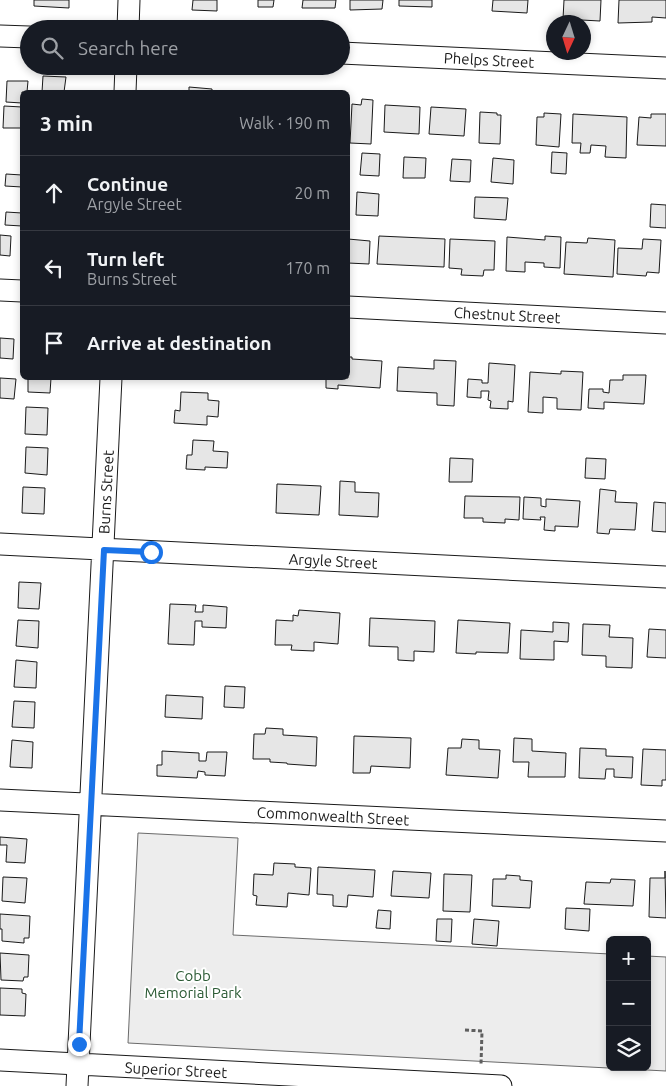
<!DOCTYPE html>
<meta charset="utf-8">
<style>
:root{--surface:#171b24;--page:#242831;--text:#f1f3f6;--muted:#9ea1a6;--line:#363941}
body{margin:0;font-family:Ubuntu,sans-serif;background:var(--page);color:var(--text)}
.controls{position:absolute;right:15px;bottom:15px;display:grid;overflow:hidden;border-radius:8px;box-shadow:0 2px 8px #0003}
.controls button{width:45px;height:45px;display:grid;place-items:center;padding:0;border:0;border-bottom:1px solid var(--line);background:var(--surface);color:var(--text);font:25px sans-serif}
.compass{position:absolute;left:546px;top:15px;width:45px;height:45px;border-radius:50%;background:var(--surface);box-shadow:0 2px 8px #0003;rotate:184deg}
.stop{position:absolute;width:15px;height:15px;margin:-11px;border:4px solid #1a73e8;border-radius:50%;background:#fff}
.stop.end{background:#1a73e8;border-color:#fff;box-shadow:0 1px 5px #0008}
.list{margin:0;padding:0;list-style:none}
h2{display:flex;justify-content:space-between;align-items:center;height:65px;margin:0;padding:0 20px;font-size:21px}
h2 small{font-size:16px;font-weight:400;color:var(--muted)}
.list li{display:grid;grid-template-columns:32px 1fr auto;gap:15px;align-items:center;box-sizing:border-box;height:75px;padding:0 20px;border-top:1px solid var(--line)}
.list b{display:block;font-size:19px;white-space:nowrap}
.list p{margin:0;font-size:16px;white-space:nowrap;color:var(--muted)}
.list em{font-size:16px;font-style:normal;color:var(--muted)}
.icon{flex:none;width:28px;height:28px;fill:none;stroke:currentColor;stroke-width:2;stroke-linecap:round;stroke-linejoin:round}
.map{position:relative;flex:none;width:666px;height:1086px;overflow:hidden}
.search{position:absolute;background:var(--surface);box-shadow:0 2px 8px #0003;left:20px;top:20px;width:330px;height:55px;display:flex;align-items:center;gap:12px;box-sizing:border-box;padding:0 18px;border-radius:28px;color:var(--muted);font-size:19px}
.panel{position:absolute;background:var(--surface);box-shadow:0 2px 8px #0003;left:20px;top:90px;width:330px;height:290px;border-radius:8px}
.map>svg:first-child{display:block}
.built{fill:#ededed;stroke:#6a6a6a}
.building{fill:#e6e6e6;stroke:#1a1a1a}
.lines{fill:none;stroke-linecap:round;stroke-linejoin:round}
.minor-casing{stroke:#1a1a1a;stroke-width:23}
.path{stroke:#5f5f5f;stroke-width:3;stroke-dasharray:4 2.5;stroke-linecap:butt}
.minor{stroke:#fff;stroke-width:21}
.route{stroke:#1a73e8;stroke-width:6}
.labels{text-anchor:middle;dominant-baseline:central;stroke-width:4;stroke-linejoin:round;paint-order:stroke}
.street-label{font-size:15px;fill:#1a1a1a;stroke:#fff}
.park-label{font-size:15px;fill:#2b5a34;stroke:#fff}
</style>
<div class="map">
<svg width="666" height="1086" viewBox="0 0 666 1086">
<rect width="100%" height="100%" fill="#fff"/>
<!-- built -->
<path class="built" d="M138 833 238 838 233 935 610 954V1067H647V956L666 957V1071L128 1043Z"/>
<!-- building -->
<path class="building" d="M34 0H69V8L34 6Z
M193 0H217V11L192 10Z
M258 0H274L273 7H258Z
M303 0H336L335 8H302Z
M350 0H383L382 9 350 10Z
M399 0H432V7L399 6Z
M493 0H528L527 13 492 11Z
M564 0H601L600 21 563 19Z
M619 0H666V18L652 17V22L618 23Z
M43 76 66 77 64 92H42Z
M7 81H28L27 92H22V103L6 102Z
M189 87 212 89V92H189Z
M362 99 373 100 371 144 350 143 352 104 361 105Z
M385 105 420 107 419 134 384 132Z
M4 106 22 107V128H3Z
M431 107 466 109 464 136 429 134Z
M480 112 497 113V115H501L500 144 479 143Z
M544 113 561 114 559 147 536 145 537 117H544Z
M573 114 627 117 626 158 605 157 606 146 591 145 590 153H580L581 143H572Z
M651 114H666V146L637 145 639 117 651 118Z
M552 152 567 153 566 174 551 173Z
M362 153 380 154 379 176 360 175Z
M404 157 426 158 425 178H403Z
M493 158 514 160 513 184 491 182Z
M452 159 471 160 470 182 450 181Z
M6 174 22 175V187L5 186Z
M357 192 379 194 378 216 356 215Z
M475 197 508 198 506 220 474 218Z
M651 204 666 205V228L650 227Z
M6 212 22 213V226L5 225Z
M0 235 11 236 10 256 0 255Z
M379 236 445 239 444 267 377 264Z
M545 236 561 237 560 268 544 267V263L525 262V272L506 271 507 237 545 240Z
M588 238 615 240 613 277 564 274 566 242 587 243Z
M348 239 370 241 369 264 348 263Z
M450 239 495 241 494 270H484L483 276 461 275 462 269 449 268Z
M643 239 661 240 659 273 647 272 646 276 617 274 618 248 642 249Z
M0 338 14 339 13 359 0 358Z
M348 357H352V359L382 361 380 388 338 385V389L326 388V378H348Z
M434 360 456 361 454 406 437 405V393L397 391 398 367 434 369Z
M489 363 515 365 513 402 508 401V409L490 408 491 401 488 400 489 391H481V398L467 397 468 379 482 380V383H488Z
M561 371 583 372 581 410 557 409V398L543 397V413L528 412 530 372 561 374Z
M623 375H646L644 404 604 402V409L588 408 589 389H603V392L609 393 610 380H623Z
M0 378 16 379 14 399 0 398Z
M28 378H51L50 393 28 392Z
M181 392 208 393V400L219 401 218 417 207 416V425L174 423 175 410 180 411Z
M26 407 48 408 47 435 25 434Z
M193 440 214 441 213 451 228 452 227 468 205 467V470L186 469 187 455H192Z
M26 447 48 448 47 475 25 473Z
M450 458 473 459 472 482H449Z
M586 458 606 459 605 479 585 478Z
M340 481 355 482V492L379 493 378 517 339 515Z
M277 484 321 486 319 515 276 513Z
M23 487 45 488 44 514 22 513Z
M600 489 616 491 615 502 637 503 635 530 610 529 609 534 597 533Z
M465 496 520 497 519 520 505 519V523L483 522V518H464Z
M524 497 541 498V506L546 507V499L580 501 578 527 555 526V531L544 530 545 517H540L541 520 523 519Z
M654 502 666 503V532L652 531Z
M19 582 41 583 39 609 18 608Z
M170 604 196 605 195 612H203V605L227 607 226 628 202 627V621H195L194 645 168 644Z
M299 610 340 613 338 644 314 642V651L291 650 292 645H275L276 620 293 621V615L298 616Z
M370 618 435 621 434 652 414 651V661L398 660V647L369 646Z
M18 620 39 621 38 648 16 646Z
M458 620 510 623 508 653 476 652V654L456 653Z
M553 622 569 623 568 642 554 641V660L520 659 521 630 553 632Z
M583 624 610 625 609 637 633 638 632 668 606 667V656L582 655Z
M649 629 666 630V658L647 657Z
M16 660 37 662 36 688 14 687Z
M225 686 245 687 244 708 224 707Z
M166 695 203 697 202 719 165 717Z
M14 701 35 702 34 728 12 727Z
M266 728 283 729V735L317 737 316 766 287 764V763L270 762V759H253L254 734H265Z
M354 736 411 738 410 768 371 766 370 773H353Z
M514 738 532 739V751L566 753 565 777H528L529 762H513Z
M462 739 479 740V749L500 750 498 778 446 775 448 748H461Z
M12 740 33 742 32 768 10 767Z
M580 748 606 749V756L633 757 632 778 614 777V769H606L605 779 579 778Z
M643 749 666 750V780H662V786L641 785Z
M162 751 199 753V761H206L207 752H227L225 776 205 775V772L198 771 197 778 157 776V765H162Z
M0 837 27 839 25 863 6 862 7 845H0Z
M274 863 295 864V867L311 868 309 895 288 893 287 907 256 905 257 896 253 895 254 874 273 875Z
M318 867 375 870 373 897 348 895 347 907 333 906V895L317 894Z
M393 871 431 873 429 898 391 896Z
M665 871 666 918 649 917 650 878H665Z
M444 874 472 875 470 912 443 911Z
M506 875 520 876V880L532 881 530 908 492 906 493 879H506Z
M3 877 27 878 25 903 2 901Z
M611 879 635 880 633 906 584 904 586 882 610 883Z
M566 908 590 909 589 931 565 929Z
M378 910 391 911 390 929 376 928Z
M0 914 30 916 29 938H24V943L2 941V929H0Z
M437 919H452L451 942 436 941Z
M474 919 499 921 497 946 472 944Z
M0 953 29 955 28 977H24L23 981 1 980Z
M0 988 22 989V993L26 994 25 1016 0 1015Z"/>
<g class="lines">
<!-- minor casing -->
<g class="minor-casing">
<path id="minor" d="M128 29 129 0
M0 36 29 37
M341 53 666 68
M125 92 126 66
M0 290 22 291
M348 307 666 323
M0 544 666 577
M0 800 666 831
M0 1060 501 1086
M77 1086 111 378"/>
</g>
<!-- path -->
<path class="path" d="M465 1030 482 1031 481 1064"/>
<!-- minor -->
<use href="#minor" class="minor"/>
</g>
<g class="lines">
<!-- route -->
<path class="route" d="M79 1044 104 550 151 552"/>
</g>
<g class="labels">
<!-- street labels -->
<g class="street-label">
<text transform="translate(489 60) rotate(3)">Phelps Street</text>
<text transform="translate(507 315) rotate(3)">Chestnut Street</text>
<text transform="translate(106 492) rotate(-87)">Burns Street</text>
<text transform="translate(333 561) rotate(3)">Argyle Street</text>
<text transform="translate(333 816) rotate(3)">Commonwealth Street</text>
<text transform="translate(176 1070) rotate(3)">Superior Street</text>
</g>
<!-- park labels -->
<g class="park-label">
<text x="193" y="975">Cobb<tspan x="193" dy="17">Memorial Park</tspan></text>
</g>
</g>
</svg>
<div class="controls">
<button>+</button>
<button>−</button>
<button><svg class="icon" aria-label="layers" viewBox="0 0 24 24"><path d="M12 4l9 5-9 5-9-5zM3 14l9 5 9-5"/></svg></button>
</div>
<svg class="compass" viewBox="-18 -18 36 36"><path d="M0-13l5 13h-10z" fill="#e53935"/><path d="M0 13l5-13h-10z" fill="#9ea1a6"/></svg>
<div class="stop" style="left:151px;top:552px"></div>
<div class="stop end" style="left:79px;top:1044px"></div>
<div class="search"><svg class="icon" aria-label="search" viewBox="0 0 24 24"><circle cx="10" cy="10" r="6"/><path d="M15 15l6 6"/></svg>Search here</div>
<section class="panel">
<h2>3 min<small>Walk · 190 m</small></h2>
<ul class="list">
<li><svg class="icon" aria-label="ahead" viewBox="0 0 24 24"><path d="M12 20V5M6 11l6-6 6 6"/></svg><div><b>Continue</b><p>Argyle Street</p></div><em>20 m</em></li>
<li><svg class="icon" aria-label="left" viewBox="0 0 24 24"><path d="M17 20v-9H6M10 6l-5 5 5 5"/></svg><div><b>Turn left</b><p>Burns Street</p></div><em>170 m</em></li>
<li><svg class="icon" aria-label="arrive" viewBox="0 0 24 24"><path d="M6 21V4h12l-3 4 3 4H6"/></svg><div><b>Arrive at destination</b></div></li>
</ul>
</section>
</div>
